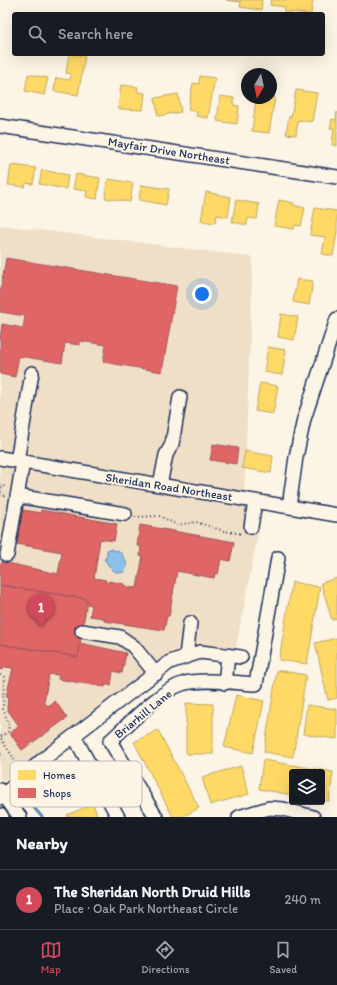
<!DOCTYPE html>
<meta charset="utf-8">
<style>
:root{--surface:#171b24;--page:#20242c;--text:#f1f3f6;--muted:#9ea1a6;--line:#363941;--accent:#d1495b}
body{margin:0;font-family:Itim,sans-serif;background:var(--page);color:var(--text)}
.controls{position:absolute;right:12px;bottom:12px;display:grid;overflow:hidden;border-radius:4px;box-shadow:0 4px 16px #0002}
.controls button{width:36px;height:36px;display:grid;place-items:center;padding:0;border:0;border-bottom:1px solid var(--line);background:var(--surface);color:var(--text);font:20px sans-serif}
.compass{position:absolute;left:241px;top:68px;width:36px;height:36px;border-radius:50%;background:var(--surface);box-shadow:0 4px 16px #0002;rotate:189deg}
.you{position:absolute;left:202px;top:294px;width:14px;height:14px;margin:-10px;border:3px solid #fff;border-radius:50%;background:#1a73e8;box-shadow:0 0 0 6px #1a73e833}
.badge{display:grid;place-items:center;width:26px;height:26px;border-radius:50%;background:var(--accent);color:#fff;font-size:13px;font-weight:700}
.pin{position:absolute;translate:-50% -33px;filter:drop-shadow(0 1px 2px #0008)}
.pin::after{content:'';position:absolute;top:21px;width:14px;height:12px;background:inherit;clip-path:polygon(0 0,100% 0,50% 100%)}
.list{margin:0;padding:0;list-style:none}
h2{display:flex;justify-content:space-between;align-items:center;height:52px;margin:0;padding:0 16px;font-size:17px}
h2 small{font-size:13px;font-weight:400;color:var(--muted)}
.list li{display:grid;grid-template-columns:26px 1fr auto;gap:12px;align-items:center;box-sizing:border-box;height:60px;padding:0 16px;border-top:1px solid var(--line)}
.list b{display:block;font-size:15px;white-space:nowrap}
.list p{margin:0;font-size:13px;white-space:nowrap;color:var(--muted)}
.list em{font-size:13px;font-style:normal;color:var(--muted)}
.icon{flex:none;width:22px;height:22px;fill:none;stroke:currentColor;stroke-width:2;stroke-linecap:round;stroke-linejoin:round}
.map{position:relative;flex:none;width:337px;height:817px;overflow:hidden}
.search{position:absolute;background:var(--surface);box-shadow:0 4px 16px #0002;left:12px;right:12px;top:12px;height:44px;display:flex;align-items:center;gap:10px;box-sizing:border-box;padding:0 14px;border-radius:4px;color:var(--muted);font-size:15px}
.sheet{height:112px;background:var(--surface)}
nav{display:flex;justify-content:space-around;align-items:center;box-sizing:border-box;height:56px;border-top:1px solid var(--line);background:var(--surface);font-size:11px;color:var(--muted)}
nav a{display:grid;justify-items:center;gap:2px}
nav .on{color:var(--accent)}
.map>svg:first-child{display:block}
.built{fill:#efdfc7}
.water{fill:#8cc1ea;stroke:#5f87b2}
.homes{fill:#ffd966;stroke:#bba664}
.shops{fill:#e06666;stroke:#a55664}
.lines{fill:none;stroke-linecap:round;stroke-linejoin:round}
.stream{stroke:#5f87b2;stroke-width:3}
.minor-casing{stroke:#1b2f5e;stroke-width:16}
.path{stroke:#1b2f5e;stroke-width:2;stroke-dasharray:1 3;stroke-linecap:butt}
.minor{stroke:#fcf5e5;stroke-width:13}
.labels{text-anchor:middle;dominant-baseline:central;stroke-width:4;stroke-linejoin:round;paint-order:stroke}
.street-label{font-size:12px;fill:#1b2f5e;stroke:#fcf5e5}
.key{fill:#fcf5e5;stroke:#b8babc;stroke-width:1}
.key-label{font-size:11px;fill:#1b2f5e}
</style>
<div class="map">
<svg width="337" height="817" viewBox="0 0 337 817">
<rect width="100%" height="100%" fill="#fcf5e5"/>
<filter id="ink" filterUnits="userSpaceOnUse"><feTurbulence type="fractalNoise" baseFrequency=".025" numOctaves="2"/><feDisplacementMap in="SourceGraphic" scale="8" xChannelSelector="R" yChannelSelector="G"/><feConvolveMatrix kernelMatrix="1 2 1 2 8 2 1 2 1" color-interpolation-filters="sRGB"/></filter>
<g filter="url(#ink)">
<!-- built -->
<path class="built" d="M0 225 253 257 244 500 264 504 235 652 147 677 0 783Z"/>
<!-- water -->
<path class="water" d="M111 549 116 551 118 550C124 557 130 563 124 572 114 575 110 567 104 559L107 557V550Z"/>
<!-- homes -->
<path class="homes" d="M226 0H262L261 10 240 7 241 2Z
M271 0H313L311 14 284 12 285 7 270 5Z
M69 54 85 56 78 95 54 91 56 78 70 80 71 74 66 73Z
M28 74 48 78 44 95 25 91Z
M200 76 215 78 208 118 196 116 197 112 188 110 193 83 199 84Z
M121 85 138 87 137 92 145 93 143 110 118 109Z
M296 90 317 93 312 122 298 120 296 135 286 134 289 116 291 117Z
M178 94 181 112 158 116 155 98Z
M220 96 234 98 233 105 239 106 237 124 217 121Z
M271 96 275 97 269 133 252 131 256 98H271Z
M337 112V146L332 145 334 128H330L332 119 336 120Z
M11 165 36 168 33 184 26 183 25 187 8 185Z
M42 170 68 175 66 189 39 184Z
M76 174 100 178 97 199 86 197 87 191 73 189Z
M108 179 133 183 130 202 105 198Z
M141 185 169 189 166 205 139 200Z
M206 192 231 197 228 217 217 215 215 223 201 221Z
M236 200 259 204 257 219 248 218 247 225 232 222Z
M279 200 294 203 293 205 305 208 301 226 295 225 294 229 274 226Z
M315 208 337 211V232L333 256 322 254 325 237 310 235Z
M297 279 313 281 309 305 293 302Z
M281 314 298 317 294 340 278 337Z
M268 347 286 350 282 375 264 372Z
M260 383 278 386 273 414 255 411Z
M245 451 273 456 271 473 242 468Z
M23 510 41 513V510L117 524 114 541 100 539 94 578 106 580 105 582 109 583V581L124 584 123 585 132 588V587L137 588 143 556H140L141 546H137L140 525 234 542 230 561 221 559 218 574 215 573 214 578 177 571 169 616H167L164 630 104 621V618L90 616 92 605 87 604 80 643 126 653 122 673 113 671 111 685H105V687L58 679 59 675 49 674 44 702 48 706 55 701 67 718 22 750 10 733 19 726 7 709 8 697H6L13 668 4 667 3 670 0 669V564L2 562 58 574 62 552 17 544Z
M337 578V618L332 620 321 583Z
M292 582 320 587 307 664 279 660Z
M337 638V698L328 700 315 643Z
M277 670 306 675 293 757 264 752Z
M236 695 264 701 253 753 224 747Z
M186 703 213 704V754H186Z
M307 705 337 709V739L303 734Z
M158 730 199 808 182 817H173L134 742Z
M263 760 333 772 329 801 322 800V772H292V795L259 789Z
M241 766 249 794 210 805 202 777Z
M93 804 98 817H68L67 815Z"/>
<!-- shops -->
<path class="shops" d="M6 258 177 286 162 372 103 362 106 345 80 341V345L65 343 62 363 19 356 15 377 0 374V337L2 324 23 328 25 316 0 312V293Z
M213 444 238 448 236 464 210 460Z
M23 510 41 513V510L117 524 114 541 100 539 94 578 106 580 105 582 109 583V581L124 584 123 585 127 586V588H137L143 556H140L141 546H137L140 525 234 542 230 561 221 559 218 574 215 573 214 578 177 571 169 616H167L164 630 104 621V618L90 616 92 605 87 604V599L0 585V564L2 562 58 574 62 552 17 544Z
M0 585 87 599 78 657 0 644Z
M80 643 126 653 122 673 113 671 111 685H105V687L58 679 59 675 49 674 44 702 48 706 55 701 67 718 22 750 10 733 19 726 7 709 8 697H6L13 668 4 667 3 670 0 669V644L78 657Z"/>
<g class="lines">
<!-- stream -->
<path class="stream" d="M0 754V755
M29 802 42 817"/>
<!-- minor casing -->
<g class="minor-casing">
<path id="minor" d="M0 126 337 177
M0 458 337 515
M17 461 32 373
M160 485 166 455 172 444 180 397
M17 496 125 514
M289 507 296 457 304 419 337 319
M251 527 255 501
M7 555 23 462
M82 631 120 637 133 646 156 674
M186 656 190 623
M225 683 228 656
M74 736 118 817
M0 790 20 817
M0 798 41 761 170 662 200 652 241 657
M0 815 2 817
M156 817 110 741C128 725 160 691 182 684 200 678 237 683 256 684L278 558
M239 817 269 808 283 809 313 817"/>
</g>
<!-- path -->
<path class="path" d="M0 485 7 487
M0 495 6 496
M0 496 2 486
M135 517 160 516 177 525 196 522 224 531 242 534
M0 675 4 677 3 709 9 725 8 732 0 737 18 765"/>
<!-- minor -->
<use href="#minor" class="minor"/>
</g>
</g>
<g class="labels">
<!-- street labels -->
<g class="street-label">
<text transform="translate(169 151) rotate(9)">Mayfair Drive Northeast</text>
<text transform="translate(169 487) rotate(9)">Sheridan Road Northeast</text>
<text transform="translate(143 714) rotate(-39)">Briarhill Lane</text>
</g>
</g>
<!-- legend -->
<rect x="10" y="761" width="132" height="46" rx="6" class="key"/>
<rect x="18" y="770" width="18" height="10" fill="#ffd966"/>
<rect x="18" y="788" width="18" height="10" fill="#e06666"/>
<g class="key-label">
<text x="43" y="779">Homes</text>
<text x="43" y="797">Shops</text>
</g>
</svg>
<div class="controls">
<button><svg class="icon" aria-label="layers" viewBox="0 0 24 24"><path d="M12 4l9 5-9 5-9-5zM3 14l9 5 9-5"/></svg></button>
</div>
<svg class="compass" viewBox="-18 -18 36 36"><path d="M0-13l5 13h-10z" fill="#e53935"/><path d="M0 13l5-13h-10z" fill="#9ea1a6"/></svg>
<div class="you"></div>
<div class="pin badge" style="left:41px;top:627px">1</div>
<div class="search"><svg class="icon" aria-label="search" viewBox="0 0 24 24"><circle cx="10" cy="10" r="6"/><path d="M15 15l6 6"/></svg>Search here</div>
</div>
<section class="sheet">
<h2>Nearby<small></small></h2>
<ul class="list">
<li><span class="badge">1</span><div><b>The Sheridan North Druid Hills</b><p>Place · Oak Park Northeast Circle</p></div><em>240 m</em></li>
</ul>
</section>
<nav>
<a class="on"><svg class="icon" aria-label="map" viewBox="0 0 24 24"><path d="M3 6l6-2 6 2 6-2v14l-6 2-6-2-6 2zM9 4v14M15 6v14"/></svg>Map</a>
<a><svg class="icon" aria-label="directions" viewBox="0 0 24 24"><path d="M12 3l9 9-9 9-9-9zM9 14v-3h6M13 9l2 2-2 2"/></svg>Directions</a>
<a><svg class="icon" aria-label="saved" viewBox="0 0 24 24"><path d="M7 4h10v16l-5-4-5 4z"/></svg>Saved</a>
</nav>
